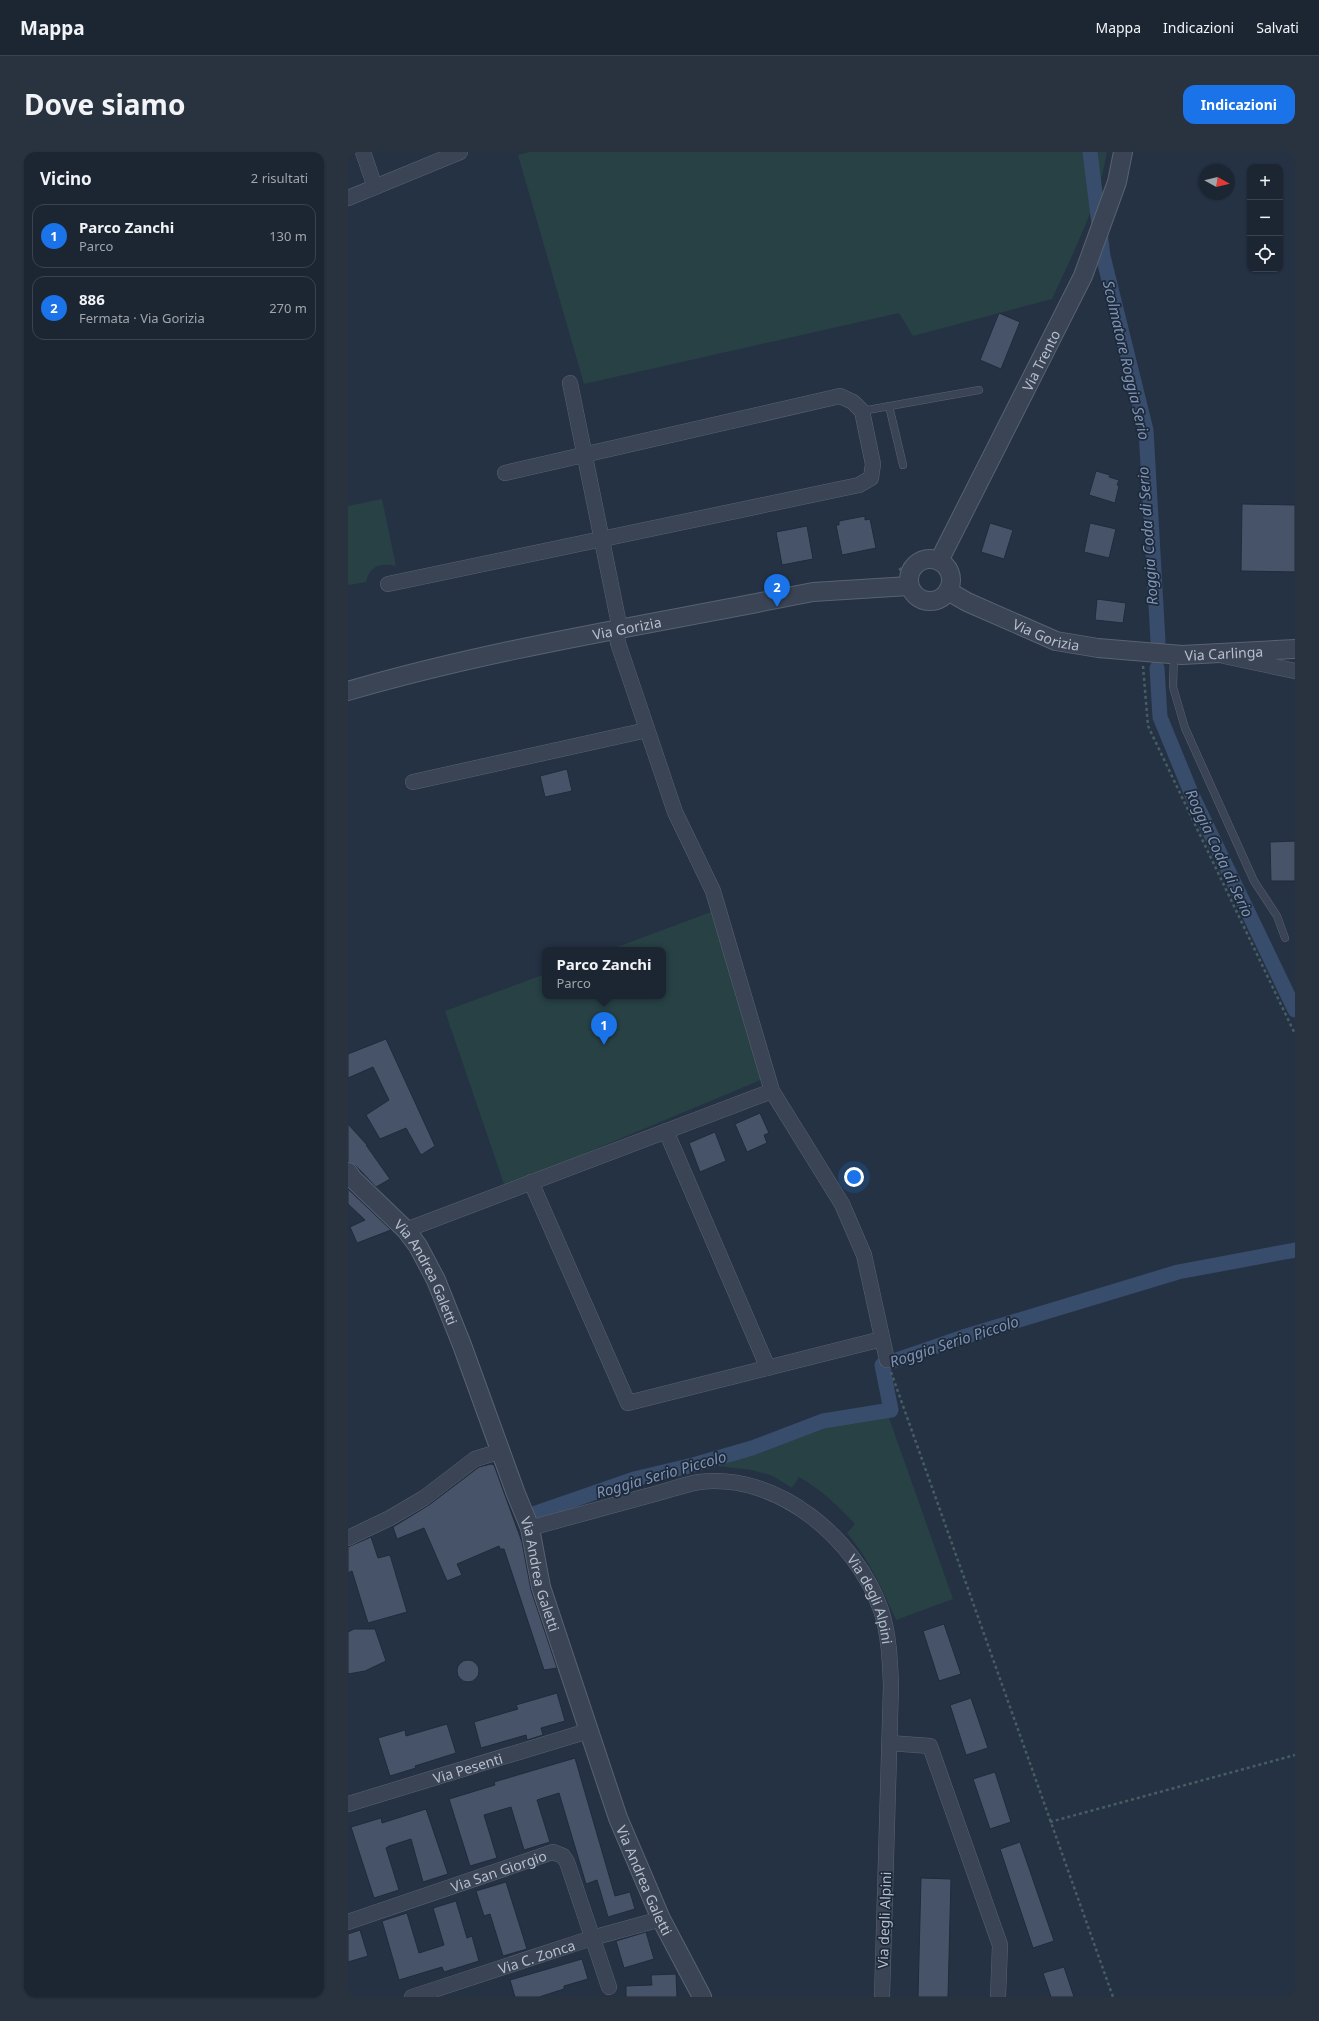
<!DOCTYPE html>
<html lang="it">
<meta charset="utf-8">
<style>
:root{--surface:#1c2633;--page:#29323f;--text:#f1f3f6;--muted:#a0a5ac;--line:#3a434e;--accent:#1a73e8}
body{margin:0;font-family:"Noto Sans",sans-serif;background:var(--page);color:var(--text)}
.controls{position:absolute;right:12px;top:12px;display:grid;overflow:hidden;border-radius:8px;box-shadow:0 1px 3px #0004}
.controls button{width:36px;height:36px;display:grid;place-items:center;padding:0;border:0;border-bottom:1px solid var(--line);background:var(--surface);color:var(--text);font:20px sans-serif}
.compass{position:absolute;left:851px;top:12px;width:36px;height:36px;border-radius:50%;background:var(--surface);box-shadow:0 1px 3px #0004;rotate:98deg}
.you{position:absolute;left:506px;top:1025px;width:14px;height:14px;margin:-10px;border:3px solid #fff;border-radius:50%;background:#1a73e8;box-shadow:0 0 0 6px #1a73e833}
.badge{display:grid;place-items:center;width:26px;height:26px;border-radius:50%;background:var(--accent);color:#fff;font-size:13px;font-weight:700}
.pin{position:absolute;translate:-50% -33px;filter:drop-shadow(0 1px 2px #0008)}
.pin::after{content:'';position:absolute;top:21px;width:14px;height:12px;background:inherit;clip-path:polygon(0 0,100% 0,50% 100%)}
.popup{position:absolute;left:194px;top:795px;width:124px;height:52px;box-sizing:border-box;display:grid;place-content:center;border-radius:8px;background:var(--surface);filter:drop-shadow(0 1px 3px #0005);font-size:13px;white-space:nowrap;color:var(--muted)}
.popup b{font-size:15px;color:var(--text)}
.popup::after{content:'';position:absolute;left:50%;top:100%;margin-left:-8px;border:8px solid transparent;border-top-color:var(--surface)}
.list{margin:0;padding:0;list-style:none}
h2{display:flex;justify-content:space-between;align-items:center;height:52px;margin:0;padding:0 16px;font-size:17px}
h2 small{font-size:13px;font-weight:400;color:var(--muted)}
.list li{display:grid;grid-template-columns:26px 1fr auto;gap:12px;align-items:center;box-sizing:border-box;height:64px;margin:0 8px 8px;padding:0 8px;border:1px solid var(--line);border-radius:12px}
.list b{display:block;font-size:15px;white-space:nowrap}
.list p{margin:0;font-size:13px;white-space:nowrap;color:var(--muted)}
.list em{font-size:13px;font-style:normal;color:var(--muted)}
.icon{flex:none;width:22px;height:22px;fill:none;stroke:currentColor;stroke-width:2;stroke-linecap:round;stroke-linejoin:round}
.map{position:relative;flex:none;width:947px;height:1845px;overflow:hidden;border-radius:12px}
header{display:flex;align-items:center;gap:24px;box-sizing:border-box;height:56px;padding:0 20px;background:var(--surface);border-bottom:1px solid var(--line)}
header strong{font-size:19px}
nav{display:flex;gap:22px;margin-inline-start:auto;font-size:14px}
.intro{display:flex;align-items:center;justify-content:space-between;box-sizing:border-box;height:96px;padding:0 24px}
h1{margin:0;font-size:28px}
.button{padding:10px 18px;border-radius:12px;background:var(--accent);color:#fff;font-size:14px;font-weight:700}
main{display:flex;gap:24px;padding:0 24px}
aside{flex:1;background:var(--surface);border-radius:12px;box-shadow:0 1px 3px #0004}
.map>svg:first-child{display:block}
.green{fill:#274145}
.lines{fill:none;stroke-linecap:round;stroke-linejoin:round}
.canal{stroke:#384c6c;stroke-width:15}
.building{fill:#465369;stroke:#202b3b}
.service-casing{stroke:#586271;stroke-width:8}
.minor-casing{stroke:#586271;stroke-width:16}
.tertiary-casing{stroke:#586271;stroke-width:20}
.path{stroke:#465e61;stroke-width:2.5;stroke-dasharray:3 3;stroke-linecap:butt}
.service{stroke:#3a4454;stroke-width:7}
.minor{stroke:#3a4454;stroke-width:15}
.tertiary{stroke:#3a4454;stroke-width:18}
.labels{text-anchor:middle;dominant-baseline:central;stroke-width:3.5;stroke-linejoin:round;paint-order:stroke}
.street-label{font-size:14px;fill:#b7bfcd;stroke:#1e2939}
.water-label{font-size:15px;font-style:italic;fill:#7d94b6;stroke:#1e2939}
</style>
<header>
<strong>Mappa</strong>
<nav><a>Mappa</a><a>Indicazioni</a><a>Salvati</a></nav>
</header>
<div class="intro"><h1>Dove siamo</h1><a class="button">Indicazioni</a></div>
<main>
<aside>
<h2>Vicino<small>2 risultati</small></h2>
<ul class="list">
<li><span class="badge">1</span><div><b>Parco Zanchi</b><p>Parco</p></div><em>130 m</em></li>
<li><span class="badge">2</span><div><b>886</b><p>Fermata · Via Gorizia</p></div><em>270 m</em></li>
</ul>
</aside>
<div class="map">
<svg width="947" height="1845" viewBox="0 0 947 1845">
<rect width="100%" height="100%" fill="#253244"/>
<!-- green -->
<path class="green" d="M181 0H759C750 53 726 99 704 147L565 184 551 161 236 232 170 3Z
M34 347 48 414C33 411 22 413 18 430L0 433V354Z
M363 760 415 927 157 1035 97 859 197 822V844H315V798H261Z
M540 1263 605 1447 548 1468C534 1437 521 1407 499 1381L507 1372C490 1354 473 1337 451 1325L444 1336 425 1324 404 1318 369 1314 370 1309 407 1300 474 1274Z"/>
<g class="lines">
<!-- canal -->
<path class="canal" d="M742 0 755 104 798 278 810 489
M809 516 812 565 844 643 947 858
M182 1363 286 1327 345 1313 404 1296 475 1269 543 1258 534 1213 615 1185 830 1120 947 1098"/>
</g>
<!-- building -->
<path class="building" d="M651 161 672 170 653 217 632 208Z
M748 319 762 323 761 325 771 328 769 333 771 334 767 351 741 343Z
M894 352 947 353V420L893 419Z
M517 364V368L522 367 528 396 494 403 488 373H491V369Z
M642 371 665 378 656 407 633 400Z
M742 371 768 377 761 406 736 400Z
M459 374 465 407 434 413 428 380Z
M749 447 778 451 775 471 747 468Z
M219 617 224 639 197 645 192 624Z
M947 689V729H923L922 690Z
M38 887 87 994 73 1003 58 976 32 987 18 963 41 948 25 915 0 926V902Z
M412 961 421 981 416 983 419 991 399 1000 387 972Z
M0 972 19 993H18L42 1027 28 1035 8 1014 0 1010Z
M367 980 378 1009 352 1020 341 991Z
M0 1037 43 1078 9 1091 2 1075 17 1068 0 1052Z
M143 1312 146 1313 174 1390 183 1438 209 1516 196 1518 156 1397H152L151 1394 109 1412 114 1423 99 1429 76 1376 49 1387 45 1375 81 1353 131 1315Z
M23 1385 30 1406 42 1403 59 1460 20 1471 4 1419 0 1421V1395Z
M596 1472 613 1522 591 1529 575 1479Z
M6 1477H27L38 1509 17 1519 0 1522V1480Z
M109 1519a11 11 0 1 1 22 0a11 11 0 1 1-22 0Z
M209 1541 217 1569 193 1576 195 1583 179 1588 178 1583 133 1596 126 1570 170 1557 168 1553Z
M623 1546 640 1596 618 1603 602 1553Z
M99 1572 108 1601 67 1614 68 1616 42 1624 30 1586 57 1578 58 1584Z
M227 1606 267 1744 282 1740 287 1757 260 1765 249 1728 238 1732 211 1641 189 1648 202 1690 176 1698 163 1655 136 1663 149 1706 122 1714 101 1647 147 1633 146 1630Z
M647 1620 663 1670 642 1677 625 1627Z
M78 1657 100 1722 75 1730 63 1687 41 1694 38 1696 51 1738 26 1746 3 1675 33 1666 34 1671Z
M672 1690 706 1789 685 1796 652 1697Z
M573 1726 603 1727 600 1845H570Z
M158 1730 179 1797 155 1804 142 1762 136 1764 128 1739Z
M108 1749 119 1786 124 1784 131 1809 96 1820 94 1815 51 1828 34 1769 59 1761 71 1801 96 1793 85 1756Z
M12 1778 20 1804 0 1810V1782Z
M298 1780 306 1807 276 1816 268 1789Z
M234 1807 240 1827 216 1834V1837L191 1845H167L162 1828Z
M716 1815 726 1845H703L695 1821Z
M328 1822 329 1845H278V1834L304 1833 303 1823Z"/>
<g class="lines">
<!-- service casing -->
<g class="service-casing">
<path id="service" d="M541 254 555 313
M514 259 631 238
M826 503 825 535 837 576 906 729 929 764 937 786"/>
</g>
<!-- minor casing -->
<g class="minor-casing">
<g id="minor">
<path d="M15 0 27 35"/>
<path d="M0 46 112 0"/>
<path d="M222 231 272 477"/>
<path d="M40 432 511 333 523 326 525 312 514 259 505 250 492 244 157 321"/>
<path d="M268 477 270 491 327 660 365 739 424 939 494 1052 516 1103 539 1208"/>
<path d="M876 504 947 519"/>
<path d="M65 630 299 578"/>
<path d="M318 979 420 1216"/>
<path d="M183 1030 280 1251 534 1187"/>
<path d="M58 1078 424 939"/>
<path id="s1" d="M182 1376C221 1365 260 1355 299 1344 316 1340 334 1333 351 1330 430 1320 508 1387 533 1458 541 1482 542 1509 543 1533L534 1845"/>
<path d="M0 1386 42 1366 76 1346 127 1307 153 1299"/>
<path d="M541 1591 582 1594 652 1793 650 1845"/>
<path id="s2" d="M0 1652 240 1579"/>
<path id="s3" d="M0 1770 205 1700 215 1704 219 1710 261 1835"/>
<path id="s4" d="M64 1845 244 1786 313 1767"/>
</g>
</g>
<!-- tertiary casing -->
<g class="tertiary-casing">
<g id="tertiary">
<circle cx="582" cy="428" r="21"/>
<path id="s5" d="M591 409 735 124 769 30 775 0"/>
<path id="s6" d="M600 439 619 450 708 489 750 496 834 503 947 497"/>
<path id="s7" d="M0 539C144 497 293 474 439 445L465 440 561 434"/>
<path id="s8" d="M0 1020 5 1027 58 1078 70 1094 88 1128 114 1193 168 1342 182 1376 193 1435 270 1666 313 1767 354 1845"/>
</g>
</g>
<!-- path -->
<path class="path" d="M551 418 577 401
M795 514 800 574 947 882
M543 1220 765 1845
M702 1670 947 1603"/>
<!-- service -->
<use href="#service" class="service"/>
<!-- minor -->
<use href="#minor" class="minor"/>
<!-- tertiary -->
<use href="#tertiary" class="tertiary"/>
</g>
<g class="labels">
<!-- street labels -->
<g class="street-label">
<text stroke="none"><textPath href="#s5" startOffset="225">Via Trento</textPath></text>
<text stroke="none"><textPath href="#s7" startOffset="286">Via Gorizia</textPath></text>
<text stroke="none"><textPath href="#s6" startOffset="108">Via Gorizia</textPath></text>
<text stroke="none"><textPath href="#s6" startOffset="288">Via Carlinga</textPath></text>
<text stroke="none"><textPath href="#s8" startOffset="129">Via Andrea Galetti</textPath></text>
<text stroke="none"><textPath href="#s8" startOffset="453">Via Andrea Galetti</textPath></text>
<text stroke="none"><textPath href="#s1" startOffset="400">Via degli Alpini</textPath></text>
<text stroke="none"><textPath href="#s2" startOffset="125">Via Pesenti</textPath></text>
<text stroke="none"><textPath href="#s3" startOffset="159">Via San Giorgio</textPath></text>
<text stroke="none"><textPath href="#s8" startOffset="777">Via Andrea Galetti</textPath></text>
<text transform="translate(536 1768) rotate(-88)">Via degli Alpini</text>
<text stroke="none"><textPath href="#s4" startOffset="131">Via C. Zonca</textPath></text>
</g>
<!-- water labels -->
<g class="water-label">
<text transform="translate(779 208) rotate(77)">Scolmatore Roggia Serio</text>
<text transform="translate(799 384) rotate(-94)">Roggia Coda di Serio</text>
<text transform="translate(872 701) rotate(65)">Roggia Coda di Serio</text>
<text transform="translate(606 1189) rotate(-18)">Roggia Serio Piccolo</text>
<text transform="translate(313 1322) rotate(-16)">Roggia Serio Piccolo</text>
</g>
</g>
</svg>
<div class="controls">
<button>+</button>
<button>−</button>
<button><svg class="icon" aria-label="locate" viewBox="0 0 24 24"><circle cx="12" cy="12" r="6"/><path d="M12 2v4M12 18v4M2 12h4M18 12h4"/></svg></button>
</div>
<svg class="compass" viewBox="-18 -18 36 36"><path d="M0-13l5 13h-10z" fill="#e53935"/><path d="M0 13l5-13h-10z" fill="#a0a5ac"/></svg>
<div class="you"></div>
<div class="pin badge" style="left:256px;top:893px">1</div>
<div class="popup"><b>Parco Zanchi</b>Parco</div>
<div class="pin badge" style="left:429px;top:455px">2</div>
</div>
</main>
